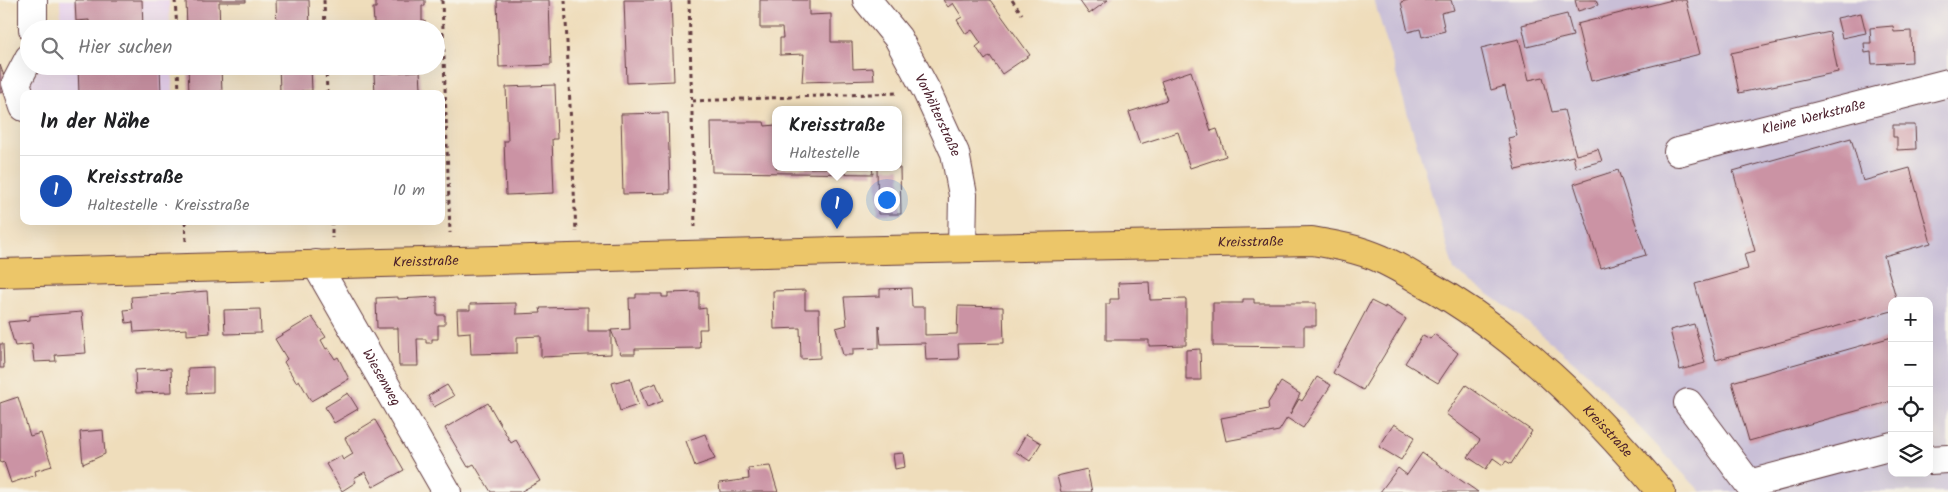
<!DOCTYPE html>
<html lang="de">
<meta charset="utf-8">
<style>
:root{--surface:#fff;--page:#f2f2f2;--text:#202124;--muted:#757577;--line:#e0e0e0;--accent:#1f6fb2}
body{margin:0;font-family:Kalam,sans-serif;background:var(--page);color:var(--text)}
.controls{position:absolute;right:15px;bottom:15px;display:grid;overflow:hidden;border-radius:10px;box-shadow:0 5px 20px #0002}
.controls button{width:45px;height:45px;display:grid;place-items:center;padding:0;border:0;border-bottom:1px solid var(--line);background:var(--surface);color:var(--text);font:25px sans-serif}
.you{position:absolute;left:886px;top:199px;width:18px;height:18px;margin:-12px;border:4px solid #fff;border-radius:50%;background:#1a73e8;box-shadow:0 0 0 8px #1a73e833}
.badge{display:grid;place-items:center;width:32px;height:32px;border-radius:50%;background:var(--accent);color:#fff;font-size:16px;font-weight:700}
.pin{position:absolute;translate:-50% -41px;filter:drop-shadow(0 1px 2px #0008)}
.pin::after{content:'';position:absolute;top:26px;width:18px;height:15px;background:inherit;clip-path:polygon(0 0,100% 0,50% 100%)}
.popup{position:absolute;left:772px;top:106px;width:130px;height:65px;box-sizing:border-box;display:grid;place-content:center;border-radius:10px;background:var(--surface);filter:drop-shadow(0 1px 4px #0005);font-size:16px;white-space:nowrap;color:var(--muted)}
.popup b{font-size:19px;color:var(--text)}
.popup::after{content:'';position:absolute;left:50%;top:100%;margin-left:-10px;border:10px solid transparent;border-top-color:var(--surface)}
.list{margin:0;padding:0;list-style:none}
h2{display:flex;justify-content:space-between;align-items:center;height:65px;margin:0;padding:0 20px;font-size:21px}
h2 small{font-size:16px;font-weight:400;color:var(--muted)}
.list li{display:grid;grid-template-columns:32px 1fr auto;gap:15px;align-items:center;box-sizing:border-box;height:70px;padding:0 20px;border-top:1px solid var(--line)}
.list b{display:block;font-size:19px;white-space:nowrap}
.list p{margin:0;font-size:16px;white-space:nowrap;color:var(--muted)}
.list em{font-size:16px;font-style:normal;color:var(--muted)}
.icon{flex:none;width:28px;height:28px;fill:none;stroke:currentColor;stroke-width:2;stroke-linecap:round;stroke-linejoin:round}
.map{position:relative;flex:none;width:1948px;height:492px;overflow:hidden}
.search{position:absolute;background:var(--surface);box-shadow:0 5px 20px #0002;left:20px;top:20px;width:425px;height:55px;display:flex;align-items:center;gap:12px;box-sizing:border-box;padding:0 18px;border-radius:28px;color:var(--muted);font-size:19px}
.panel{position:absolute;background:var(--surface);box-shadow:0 5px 20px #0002;left:20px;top:90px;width:425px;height:135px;border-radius:10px}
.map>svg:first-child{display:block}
.built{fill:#e8d2ee}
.industrial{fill:#c9bfd7;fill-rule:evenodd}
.building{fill:#cb93a4}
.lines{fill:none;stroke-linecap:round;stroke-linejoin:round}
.minor-casing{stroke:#633c41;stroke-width:30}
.major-casing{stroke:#633c41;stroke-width:30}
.path{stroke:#633c41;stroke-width:3;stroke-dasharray:4 4;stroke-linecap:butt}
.minor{stroke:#fff;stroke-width:28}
.major{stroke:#ecc669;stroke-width:28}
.labels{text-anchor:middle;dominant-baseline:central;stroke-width:4.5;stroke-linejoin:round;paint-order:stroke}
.street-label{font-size:14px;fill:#4a1f2b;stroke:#f7f3e8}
</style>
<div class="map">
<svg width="1948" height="492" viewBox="0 0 1948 492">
<rect width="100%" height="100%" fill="#f7f3e8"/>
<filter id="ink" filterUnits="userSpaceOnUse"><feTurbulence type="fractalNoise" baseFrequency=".02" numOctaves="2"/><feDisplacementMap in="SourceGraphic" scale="10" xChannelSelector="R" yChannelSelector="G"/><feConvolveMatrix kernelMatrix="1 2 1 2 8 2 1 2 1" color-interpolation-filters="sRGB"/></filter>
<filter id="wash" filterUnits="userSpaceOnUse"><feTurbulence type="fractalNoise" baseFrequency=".0096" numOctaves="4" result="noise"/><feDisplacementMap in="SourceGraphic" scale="20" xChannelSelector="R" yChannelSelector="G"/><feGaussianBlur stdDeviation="1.12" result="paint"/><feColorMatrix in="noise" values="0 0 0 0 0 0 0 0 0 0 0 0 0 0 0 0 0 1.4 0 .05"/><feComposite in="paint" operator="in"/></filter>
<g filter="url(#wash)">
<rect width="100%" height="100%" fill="#efddbb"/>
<!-- built -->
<path class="built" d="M60 0H169L170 29H61Z
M40 66H172L173 94H30L27 86Z"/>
<!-- industrial -->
<path class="industrial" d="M1374 0H1948V492H1701L1589 375 1521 317 1454 270ZM1892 301H1929V473H1892Z"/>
<g id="blocks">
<!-- building -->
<path class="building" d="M75 0H142L143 29H89V20L76 21Z
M186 0H246V2H219L220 29H187Z
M276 0H309L310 29H277Z
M376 0H425V6H422V21H425L426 29H377V23H374L373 8H376Z
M497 0H549L551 65 499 67Z
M624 0H671L674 81 627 83Z
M760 0H809V15L831 14V42H852L853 69 873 68 874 80 802 82 804 54 780 55V38H783L782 28H760Z
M943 0H990L1030 55 1002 74 990 56 985 60 976 47 981 43 972 30 966 34 957 20 962 17 953 3 948 7Z
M1079 0H1108L1089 14Z
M1408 0H1451L1454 10 1441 13 1445 31 1422 37 1420 29 1408 32 1401 2Z
M1575 0H1596L1598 5 1578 11Z
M1672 0H1686L1700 54 1591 81 1577 24Z
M1861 13 1866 33 1842 38 1837 18Z
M1567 14 1573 36 1527 47 1522 25Z
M1893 26 1894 32 1911 31 1912 62 1872 64 1871 52 1865 53 1864 43H1871L1870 28Z
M1830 32 1838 72 1739 93 1731 53Z
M1519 39 1529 80 1543 77 1552 112 1564 110 1576 155 1598 149 1602 161 1576 168 1573 156 1516 170 1508 138 1517 136 1505 86 1491 90 1481 48Z
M0 65 9 90 0 93Z
M78 66H160L161 94H79Z
M188 66H221L222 94H189Z
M279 66H311L312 91H301V94H261L280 91Z
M420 71 421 88 427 90V94H375L374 74Z
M1191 71 1211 131 1217 129 1226 156 1190 168 1178 132 1140 144 1129 112 1167 100 1161 81Z
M555 85 557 139H552L554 193 506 195 504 141H508L506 87Z
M668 113 670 193 623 194 621 114Z
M711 122H764L765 126 776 125V168H872L873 174 712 172Z
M1893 125H1915L1916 149 1897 150V137H1893Z
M1851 138 1863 181 1910 168 1931 243 1884 256 1897 301H1892V311L1716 360 1695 284 1748 269 1744 254 1755 251 1733 171Z
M877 168H900L901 214H878Z
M1618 170 1646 255 1601 268 1574 184Z
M1149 282 1150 300 1186 299V345L1149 346V340H1106V304H1110V299H1119L1118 283Z
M911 288 912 307H925V335L957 334 958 306 1003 307 1004 343 958 344 959 359 926 360 925 343 881 344 879 326V348L853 349V355H843L836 328 847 325 844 297 880 296V289Z
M805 290V309H819L820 358 801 359 800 328 774 329 773 291Z
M207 291 210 333 187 335V329L134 332 133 322 126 323 124 310 132 309 131 297Z
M699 292V309L706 308 707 329H699L700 348 635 349V354H621L611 330 630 329 629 298H636V294H662V297H668V293Z
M398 297V299L437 297V315H445V325H438V339H432V343H426V339H417L418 366H399L398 328H377L376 298Z
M1243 299H1254V303H1316V326H1304V347L1213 346V303H1243Z
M1371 301 1385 308V306L1406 319 1363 390 1333 373Z
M516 303V314L541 313 540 308 588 307V331H611V354L541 357V336L517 337V353L471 354 470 332 458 333 457 310H470V304Z
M260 309 261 333 225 334 224 310Z
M82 312 86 353 55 355 56 361 34 362 32 344 15 346 8 322 30 320V316Z
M312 317 326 337 321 340 326 349 328 348 335 359 338 357 349 379 311 401 299 380 296 382 284 362 287 359 275 339Z
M1694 324 1705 363 1680 370 1670 330Z
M1434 334 1458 353 1438 383 1405 363 1423 335 1430 339Z
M1892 337V401L1749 441 1732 382Z
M0 344H3L4 368H0Z
M1200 349 1201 380H1186V350Z
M213 367V392L189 393 188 368Z
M171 368 172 392 136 393 135 370Z
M1317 377 1331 385 1303 428 1287 418 1279 431 1226 441 1221 418 1269 409 1268 403 1281 382 1300 394 1290 414 1299 399 1302 401Z
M630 378 638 405 620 411 612 383Z
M656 383 663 401 647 407 640 389Z
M447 385 454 396 434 407 428 396Z
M1466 385 1532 431 1511 464 1506 461 1503 465 1493 458 1486 469 1468 457 1480 440 1446 414Z
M348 393 358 409 334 423 325 407Z
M18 397 30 436 41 433 52 466 35 471 36 475 11 483 4 462 1 463 0 460V403Z
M488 403 511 443 516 440 540 481 520 492H491L474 464 468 467 445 428Z
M375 420 404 470 373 487 365 472 354 478 356 482 342 491 326 464 341 456 343 460 353 454 345 438Z
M1394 424 1415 437 1401 460 1379 447Z
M103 430 105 454 83 464 80 432Z
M705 434 715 459 695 466 686 441Z
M1026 434 1041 443 1030 461 1016 452Z
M903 453 905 467 895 469 893 454Z
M1422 453 1446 470 1478 492H1380L1398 468 1407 475Z
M770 466 778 492H720L719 483 749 479 748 468Z
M1087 469 1092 492H1061L1057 476Z"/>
</g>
</g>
<g filter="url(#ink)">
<use href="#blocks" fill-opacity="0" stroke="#633c41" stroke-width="1"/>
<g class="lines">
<!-- minor casing -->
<g class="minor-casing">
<g id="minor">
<path id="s1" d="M867 0 898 38 927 92 955 153 963 195 962 248"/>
<path d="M33 29V0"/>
<path d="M24 107 16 83 29 58"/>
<path id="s2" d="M1678 152 1948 83"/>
<path id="s3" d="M316 264 447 492"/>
<path d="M1688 403 1749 484 1892 446"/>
<path d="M1929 460 1948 459"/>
</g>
</g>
<!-- major casing -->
<g class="major-casing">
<g id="major">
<path id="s4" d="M0 273 838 251 1312 241C1336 245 1359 249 1381 259 1395 265 1408 273 1421 281 1516 333 1592 410 1661 492"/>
</g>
</g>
<!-- path -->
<path class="path" d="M175 0 177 29
M324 0 325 29
M442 0 450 233
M565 0 576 232
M689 0 695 227
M1012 0 1022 14
M178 66 179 94
M326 66 327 94
M692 101 896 93
M185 221 186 241
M332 221V238"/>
<!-- minor -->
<use href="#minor" class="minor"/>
<!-- major -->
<use href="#major" class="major"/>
</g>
</g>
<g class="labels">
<!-- street labels -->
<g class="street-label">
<text stroke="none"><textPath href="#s1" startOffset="136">Vorhölterstraße</textPath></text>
<text stroke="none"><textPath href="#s2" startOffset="140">Kleine Werkstraße</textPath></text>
<text stroke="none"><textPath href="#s4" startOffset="1251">Kreisstraße</textPath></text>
<text stroke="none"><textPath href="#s4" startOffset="426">Kreisstraße</textPath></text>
<text stroke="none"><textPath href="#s3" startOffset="131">Wiesenweg</textPath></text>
<text stroke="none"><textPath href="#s4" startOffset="1670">Kreisstraße</textPath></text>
</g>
</g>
</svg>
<div class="controls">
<button>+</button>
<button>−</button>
<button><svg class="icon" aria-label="locate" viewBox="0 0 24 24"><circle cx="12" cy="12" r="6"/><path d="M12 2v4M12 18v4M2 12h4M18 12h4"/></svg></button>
<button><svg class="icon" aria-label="layers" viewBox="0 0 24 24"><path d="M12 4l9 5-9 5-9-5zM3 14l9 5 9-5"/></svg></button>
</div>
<div class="you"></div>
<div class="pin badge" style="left:837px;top:229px;background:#1a4fb4">1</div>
<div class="popup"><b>Kreisstraße</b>Haltestelle</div>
<div class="search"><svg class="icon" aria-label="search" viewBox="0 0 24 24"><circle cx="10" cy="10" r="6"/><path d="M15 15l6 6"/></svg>Hier suchen</div>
<section class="panel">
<h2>In der Nähe<small></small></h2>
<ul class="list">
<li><span class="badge" style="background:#1a4fb4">1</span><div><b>Kreisstraße</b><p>Haltestelle · Kreisstraße</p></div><em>10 m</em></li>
</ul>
</section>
</div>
